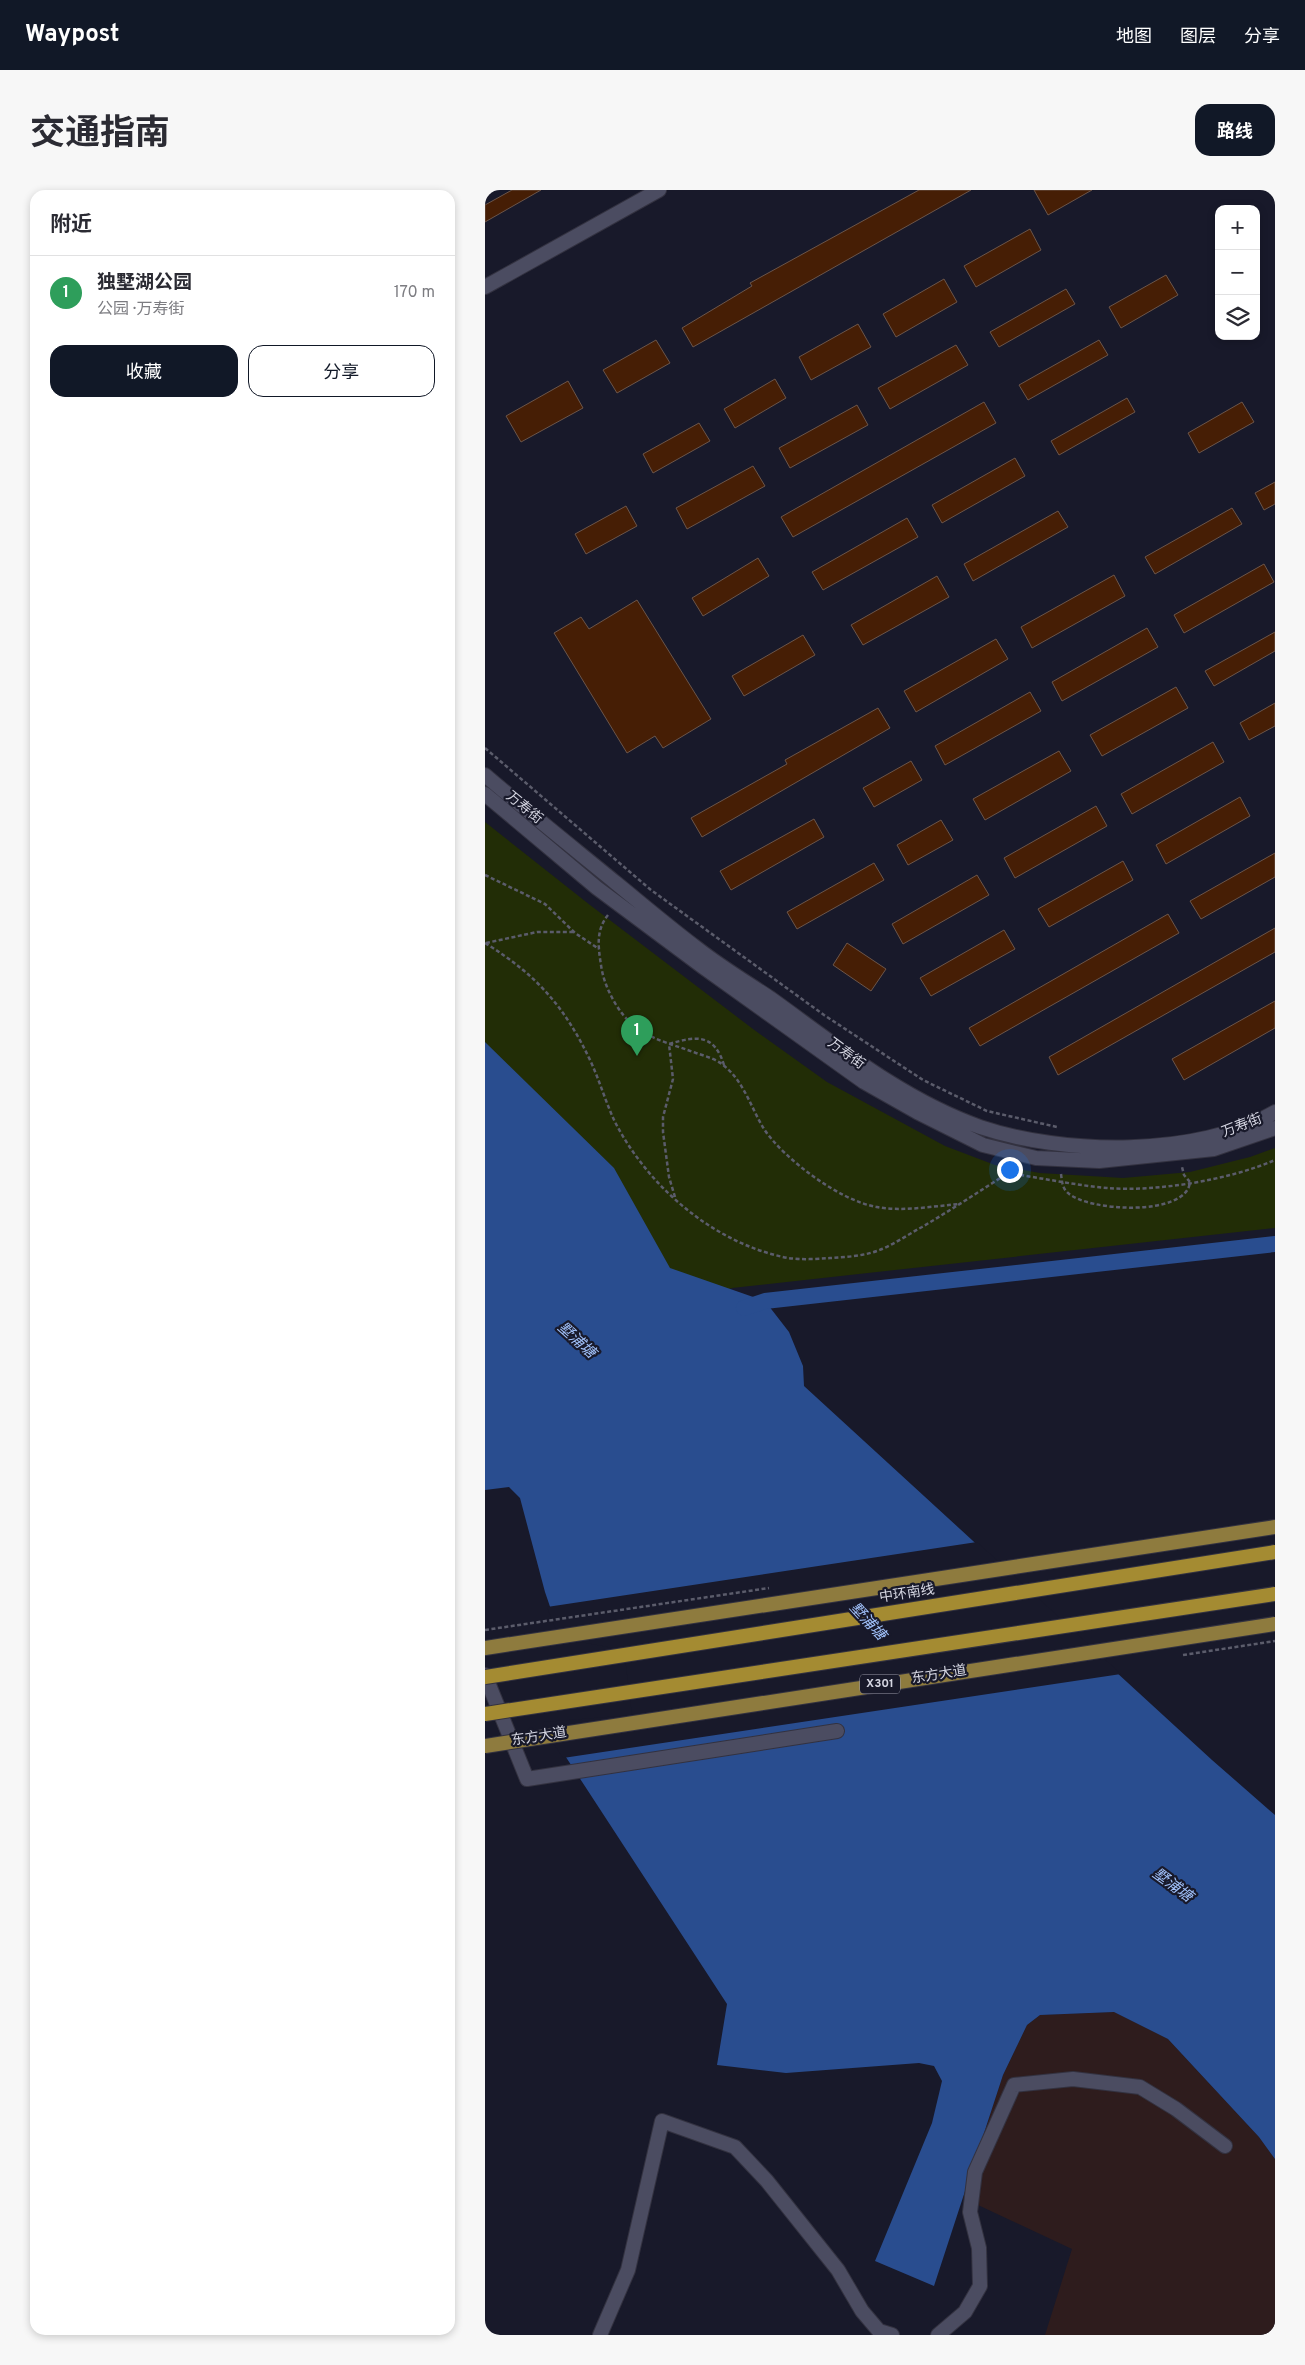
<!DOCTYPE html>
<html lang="zh">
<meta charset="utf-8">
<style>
:root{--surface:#fff;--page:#f7f7f7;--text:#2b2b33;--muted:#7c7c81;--line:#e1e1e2;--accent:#111827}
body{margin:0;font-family:Overpass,"Noto Sans SC",sans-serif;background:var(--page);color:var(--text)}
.controls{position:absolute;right:15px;top:15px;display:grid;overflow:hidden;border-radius:10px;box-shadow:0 2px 8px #0003}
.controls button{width:45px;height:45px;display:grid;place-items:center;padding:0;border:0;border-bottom:1px solid var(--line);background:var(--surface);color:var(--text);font:25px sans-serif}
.you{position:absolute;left:524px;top:979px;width:18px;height:18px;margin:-12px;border:4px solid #fff;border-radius:50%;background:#1a73e8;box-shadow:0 0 0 8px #1a73e833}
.badge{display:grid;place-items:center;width:32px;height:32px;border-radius:50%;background:var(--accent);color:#fff;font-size:16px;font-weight:700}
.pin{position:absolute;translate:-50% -41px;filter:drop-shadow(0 1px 2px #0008)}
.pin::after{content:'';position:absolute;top:26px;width:18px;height:15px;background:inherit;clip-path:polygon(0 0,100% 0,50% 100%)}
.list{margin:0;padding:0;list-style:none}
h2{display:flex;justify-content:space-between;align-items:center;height:65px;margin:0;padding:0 20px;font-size:21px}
h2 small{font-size:16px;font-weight:400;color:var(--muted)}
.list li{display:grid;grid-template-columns:32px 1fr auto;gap:15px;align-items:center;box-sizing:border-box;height:75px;padding:0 20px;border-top:1px solid var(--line)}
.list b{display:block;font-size:19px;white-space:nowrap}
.list p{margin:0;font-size:16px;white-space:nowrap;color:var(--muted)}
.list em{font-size:16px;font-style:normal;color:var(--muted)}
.actions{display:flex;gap:10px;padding:15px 20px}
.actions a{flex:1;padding:11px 0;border:1px solid var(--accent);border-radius:15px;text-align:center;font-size:18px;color:var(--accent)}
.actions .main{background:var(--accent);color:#fff}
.icon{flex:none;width:28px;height:28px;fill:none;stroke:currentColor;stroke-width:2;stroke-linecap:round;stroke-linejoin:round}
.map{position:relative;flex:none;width:790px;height:2145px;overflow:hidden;border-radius:15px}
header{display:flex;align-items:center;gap:30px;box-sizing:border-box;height:70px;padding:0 25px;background:var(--accent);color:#fff}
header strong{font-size:24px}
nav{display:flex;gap:28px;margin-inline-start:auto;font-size:18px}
.intro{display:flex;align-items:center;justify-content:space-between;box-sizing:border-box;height:120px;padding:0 30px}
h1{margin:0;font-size:35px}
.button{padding:12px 22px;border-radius:15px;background:var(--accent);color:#fff;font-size:18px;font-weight:700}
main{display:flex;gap:30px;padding:0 30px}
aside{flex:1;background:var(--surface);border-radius:15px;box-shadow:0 2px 8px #0003}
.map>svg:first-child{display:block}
.industrial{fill:#2e1c1d}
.green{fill:#222d06}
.water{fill:#294d8f}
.pier{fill:#18192a}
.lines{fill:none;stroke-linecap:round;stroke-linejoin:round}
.canal{stroke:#294d8f;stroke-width:16}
.building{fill:#461e05;stroke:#6b554a}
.minor-casing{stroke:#333240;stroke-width:16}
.tertiary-casing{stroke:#333240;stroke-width:16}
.primary-casing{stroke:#333240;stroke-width:16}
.path{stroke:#5b5c6b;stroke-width:2.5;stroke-dasharray:4 2.5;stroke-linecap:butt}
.minor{stroke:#4b4c61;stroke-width:14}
.tertiary{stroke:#4b4c61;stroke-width:14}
.primary{stroke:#8e7b3e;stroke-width:14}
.primary-bridge-casing{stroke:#333240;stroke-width:16;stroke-linecap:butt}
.trunk-bridge-casing{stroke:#333240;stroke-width:16;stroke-linecap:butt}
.path-bridge{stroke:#5b5c6b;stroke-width:2.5;stroke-dasharray:4 2.5;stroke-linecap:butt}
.primary-bridge{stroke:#8e7b3e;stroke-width:14}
.trunk-bridge{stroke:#a48b32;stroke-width:14}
.labels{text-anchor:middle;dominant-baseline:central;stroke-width:4.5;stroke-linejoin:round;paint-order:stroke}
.shield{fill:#18192a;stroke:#9c9dab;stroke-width:1}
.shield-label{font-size:12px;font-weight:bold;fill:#d5d6e2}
.street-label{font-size:14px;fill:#d5d6e2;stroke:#18192a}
.water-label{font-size:15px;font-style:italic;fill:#a0c0f9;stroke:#18192a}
</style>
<header>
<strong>Waypost</strong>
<nav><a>地图</a><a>图层</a><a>分享</a></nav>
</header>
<div class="intro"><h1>交通指南</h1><a class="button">路线</a></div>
<main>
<aside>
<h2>附近<small></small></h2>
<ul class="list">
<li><span class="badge" style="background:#2e9e5b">1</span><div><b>独墅湖公园</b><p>公园 · 万寿街</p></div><em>170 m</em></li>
</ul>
<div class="actions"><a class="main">收藏</a><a>分享</a></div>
</aside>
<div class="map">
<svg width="790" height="2145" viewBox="0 0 790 2145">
<rect width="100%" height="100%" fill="#18192a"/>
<!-- industrial -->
<path class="industrial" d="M629 1822 683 1849 774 1947 790 1969V2145H560L587 2059 478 2008 518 1885 542 1835 555 1825Z"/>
<!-- green -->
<path class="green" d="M0 632 105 715 268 839 342 892 460 956 510 975 555 983 638 988 705 982 765 967 790 958V1038L247 1098 200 1115 0 932Z"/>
<!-- water -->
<path class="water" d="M0 852 129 978 185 1078 280 1111 304 1142 318 1176 319 1196 727 1570 790 1625V1969L774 1947 683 1849 629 1822 555 1825 542 1835 518 1885 449 2096 390 2071 447 1933 457 1891 449 1876 434 1873 301 1883 232 1875 242 1814 60 1535 150 1527 141 1458 75 1446 60 1402 35 1308 24 1297 0 1300Z"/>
<!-- pier -->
<path class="pier" d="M492 1352 636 1484 78 1568 57 1536 59 1532 147 1525 139 1460 74 1448 62 1417Z"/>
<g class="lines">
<!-- canal -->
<path class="canal" d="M259 1118 280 1111 790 1054"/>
</g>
<!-- building -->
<path class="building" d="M27 0H56L0 32V15Z
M434 0H486L208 157 197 138 267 96 265 93Z
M549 0H607L563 25Z
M545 39 556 60 491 97 479 76Z
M681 85 693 105 636 138 624 117Z
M459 89 472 112 411 147 398 124Z
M581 99 590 114 514 157 505 142Z
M373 134 386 157 326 190 314 167Z
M171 150 185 173 132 203 118 180Z
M614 150 623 165 543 210 534 195Z
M471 155 483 175 405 219 393 198Z
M290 189 301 208 250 238 239 219Z
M83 191 98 218 36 252 21 226Z
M642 208 650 222 574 265 566 251Z
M499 212 511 233 308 347 296 327Z
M757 212 769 232 714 263 703 243Z
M372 215 383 235 305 278 294 258Z
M214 233 225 251 168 283 158 264Z
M530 268 540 286 457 333 447 315Z
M268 276 280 296 202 339 191 318Z
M790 292V314L779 320 770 303Z
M141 316 152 336 101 364 90 344Z
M747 318 757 334 670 384 660 367Z
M573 321 583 337 488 391 479 374Z
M422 328 433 347 338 400 327 382Z
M273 368 284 386 218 426 207 408Z
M779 374 789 392 699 443 689 425Z
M629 385 640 406 547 458 536 437Z
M452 386 464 407 378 455 366 435Z
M152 410 226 529 178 558 170 546 142 563 69 443 96 427 104 439Z
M662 438 673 457 577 511 567 492Z
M790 442V461L729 496 720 481Z
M318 445 330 465 259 506 247 486Z
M511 449 523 469 431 522 419 501Z
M691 497 703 518 617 566 605 545Z
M545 502 556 521 460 575 450 556Z
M790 513V536L764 550 755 533Z
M393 518 405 538 217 647 206 628 302 574 300 570Z
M728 552 739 572 647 624 636 604Z
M574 561 586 581 500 630 488 609Z
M426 571 437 590 389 617 378 598Z
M755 607 765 626 681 674 671 655Z
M611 616 622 636 530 688 519 668Z
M329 629 339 647 246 700 235 681Z
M456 630 468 650 423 675 412 655Z
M790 663V687L716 729 705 711Z
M638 671 648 690 564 737 553 719Z
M389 673 399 690 312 739 302 722Z
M492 685 504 705 418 754 407 734Z
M683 724 694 743 495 856 484 838Z
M790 738V762L573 885 564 867Z
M519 740 530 759 446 806 435 788Z
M362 753 401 779 386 801 348 775Z
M790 811V838L699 890 687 869Z"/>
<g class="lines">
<!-- minor casing -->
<g class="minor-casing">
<path id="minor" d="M115 2145 143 2080 177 1931 250 1957 282 1991 353 2080 377 2121 394 2141 407 2145
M453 2145 480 2122 495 2096 494 2058 485 2022 490 1982 529 1895 588 1889 655 1897 691 1919 740 1956"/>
</g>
<!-- tertiary casing -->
<g class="tertiary-casing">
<path id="tertiary" d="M0 97 174 0
M0 585C43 622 87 657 131 693 158 715 185 738 213 759 236 777 261 792 285 808 352 856 416 909 495 937 578 965 713 968 790 922
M0 604 112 698 218 777 379 892 432 922 498 955 551 968 614 971 729 959 790 938
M0 1485 42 1589 352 1541"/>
</g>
<!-- primary casing -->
<g class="primary-casing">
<path id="primary" d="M0 1458 790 1337"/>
</g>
<!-- path -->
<path class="path" d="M0 558 166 700 339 825 438 890 502 921 572 937
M0 685 60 714 90 743 114 759
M123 725C111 740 113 756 116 775 118 789 123 801 130 813 150 847 176 850 211 863 220 866 231 869 238 875 259 891 266 918 279 939 299 969 355 1011 392 1017 418 1022 448 1016 475 1014
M0 753C52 785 80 817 106 872 115 892 121 913 130 932 164 998 230 1054 303 1068 316 1070 332 1069 345 1068 362 1067 381 1066 397 1059 411 1053 424 1044 437 1037 466 1020 495 1001 523 983 556 988 589 995 622 998 672 1002 744 990 790 970
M1 753 52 742H88
M576 984C577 991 577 997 582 1002 601 1022 702 1027 705 992L699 985 697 977
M190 1007 184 987 178 942V927L188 889 184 854C211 846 229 843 239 875
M0 1440 284 1398"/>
<!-- minor -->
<use href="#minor" class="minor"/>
<!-- tertiary -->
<use href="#tertiary" class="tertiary"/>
<!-- primary -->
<use href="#primary" class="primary"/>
<!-- primary-bridge casing -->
<g class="primary-bridge-casing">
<path id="primary-bridge" d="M0 1556 790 1434"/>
</g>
<!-- trunk-bridge casing -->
<g class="trunk-bridge-casing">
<path id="trunk-bridge" d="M0 1487 790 1362
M0 1524 790 1404"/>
</g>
<!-- path-bridge -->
<path class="path-bridge" d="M698 1465 790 1451"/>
<!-- primary-bridge -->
<use href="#primary-bridge" class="primary-bridge"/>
<!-- trunk-bridge -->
<use href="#trunk-bridge" class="trunk-bridge"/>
</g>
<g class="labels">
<!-- shield labels -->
<rect class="shield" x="375" y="1484.5" width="40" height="19" rx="4"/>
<g class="shield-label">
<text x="395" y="1494">X301</text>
</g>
<!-- street labels -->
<g class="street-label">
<text transform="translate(39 618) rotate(39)">万寿街</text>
<text transform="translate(361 864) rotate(36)">万寿街</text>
<text transform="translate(757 936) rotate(-21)">万寿街</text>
<text transform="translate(422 1404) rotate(-9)">中环南线</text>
<text transform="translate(454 1485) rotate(-9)">东方大道</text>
<text transform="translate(54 1547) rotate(-9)">东方大道</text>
</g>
<!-- water labels -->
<g class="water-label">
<text transform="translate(91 1151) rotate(42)">墅浦塘</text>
<text transform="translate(382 1432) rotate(47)">墅浦塘</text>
<text transform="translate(687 1696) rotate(36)">墅浦塘</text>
</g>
</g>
</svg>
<div class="controls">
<button>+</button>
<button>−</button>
<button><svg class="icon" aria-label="layers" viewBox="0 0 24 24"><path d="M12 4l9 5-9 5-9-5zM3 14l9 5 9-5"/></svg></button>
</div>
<div class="you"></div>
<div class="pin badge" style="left:152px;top:866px;background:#2e9e5b">1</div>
</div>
</main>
